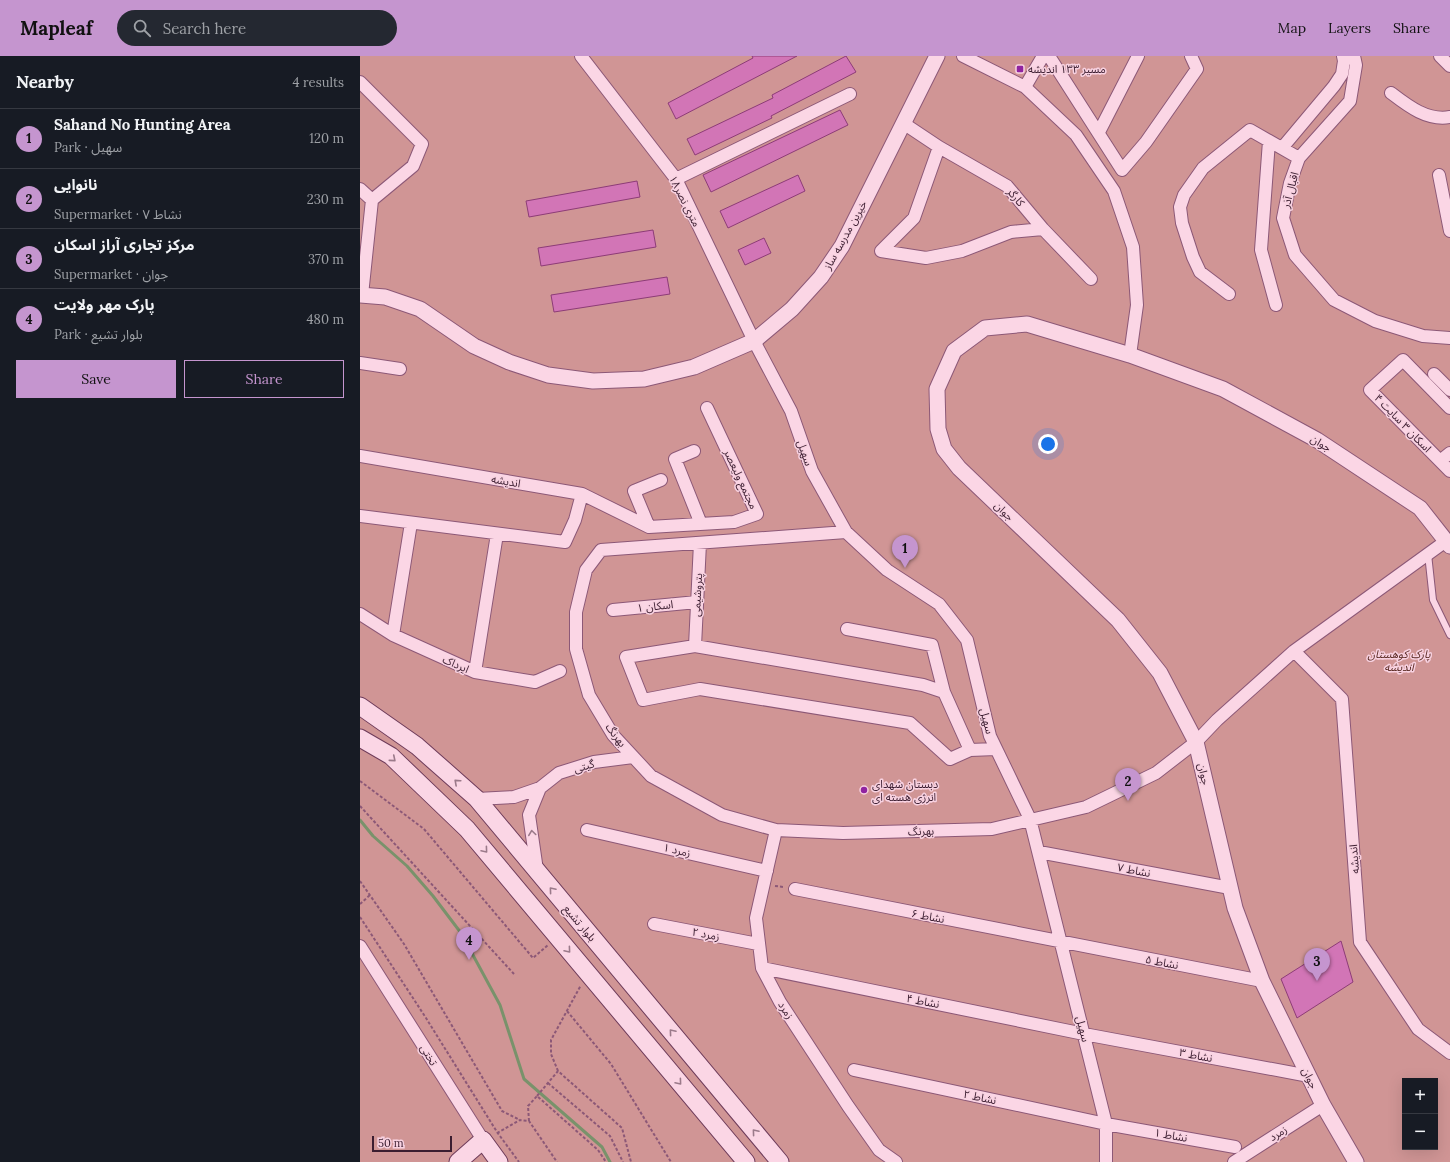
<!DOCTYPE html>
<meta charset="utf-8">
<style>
:root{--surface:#171b24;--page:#242831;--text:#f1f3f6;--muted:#9ea1a6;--line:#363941;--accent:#c595cf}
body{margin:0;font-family:Lora,"Noto Sans Arabic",serif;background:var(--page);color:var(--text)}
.controls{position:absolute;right:12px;bottom:12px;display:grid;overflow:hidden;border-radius:0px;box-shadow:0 4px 16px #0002}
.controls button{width:36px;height:36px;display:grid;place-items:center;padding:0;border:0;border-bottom:1px solid var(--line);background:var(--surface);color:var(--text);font:20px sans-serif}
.scale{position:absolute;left:12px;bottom:10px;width:80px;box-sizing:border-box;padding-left:4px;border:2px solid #3b1d30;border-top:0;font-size:11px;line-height:14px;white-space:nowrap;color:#3b1d30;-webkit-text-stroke:3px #f8d2e1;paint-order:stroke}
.you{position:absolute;left:688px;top:388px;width:14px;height:14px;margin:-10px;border:3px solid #fff;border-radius:50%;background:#1a73e8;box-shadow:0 0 0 6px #1a73e833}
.badge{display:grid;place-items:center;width:26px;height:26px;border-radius:50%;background:var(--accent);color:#111;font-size:13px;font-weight:700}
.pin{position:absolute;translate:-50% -33px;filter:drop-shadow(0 1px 2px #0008)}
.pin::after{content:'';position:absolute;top:21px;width:14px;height:12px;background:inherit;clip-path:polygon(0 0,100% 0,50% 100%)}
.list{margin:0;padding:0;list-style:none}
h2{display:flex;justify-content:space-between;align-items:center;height:52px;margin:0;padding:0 16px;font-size:17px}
h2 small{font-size:13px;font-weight:400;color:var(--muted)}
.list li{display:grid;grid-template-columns:26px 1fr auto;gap:12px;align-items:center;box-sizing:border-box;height:60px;padding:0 16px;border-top:1px solid var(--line)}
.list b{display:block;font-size:15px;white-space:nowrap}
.list p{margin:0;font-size:13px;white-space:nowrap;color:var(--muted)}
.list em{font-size:13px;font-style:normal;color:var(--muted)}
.actions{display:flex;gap:8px;padding:12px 16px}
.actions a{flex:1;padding:9px 0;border:1px solid var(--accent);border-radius:0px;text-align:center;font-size:14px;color:var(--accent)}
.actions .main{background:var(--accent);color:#111}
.icon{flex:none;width:22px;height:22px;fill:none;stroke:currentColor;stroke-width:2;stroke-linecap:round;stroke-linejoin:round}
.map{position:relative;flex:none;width:1090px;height:1106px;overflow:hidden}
header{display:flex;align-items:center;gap:24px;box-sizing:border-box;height:56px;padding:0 20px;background:var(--accent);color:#111}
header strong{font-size:19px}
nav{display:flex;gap:22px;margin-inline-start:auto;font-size:14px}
.search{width:280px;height:36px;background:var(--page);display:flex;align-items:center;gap:10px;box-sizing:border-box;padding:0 14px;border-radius:22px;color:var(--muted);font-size:15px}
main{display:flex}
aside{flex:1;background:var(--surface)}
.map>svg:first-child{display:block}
.green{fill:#d09595;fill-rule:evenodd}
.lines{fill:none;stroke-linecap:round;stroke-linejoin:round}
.stream{stroke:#79926b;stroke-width:3}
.building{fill:#d275b6;stroke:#8d3c77}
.service-casing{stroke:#8c5877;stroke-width:8}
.minor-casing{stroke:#8c5877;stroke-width:14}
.tertiary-casing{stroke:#8c5877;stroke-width:17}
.secondary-casing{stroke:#6e3b5a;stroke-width:19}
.path{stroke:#8c5877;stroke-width:2;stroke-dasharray:3 2;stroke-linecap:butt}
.service{stroke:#fbd6e5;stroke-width:6}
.minor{stroke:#fbd6e5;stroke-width:12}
.tertiary{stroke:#fbd6e5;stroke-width:15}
.secondary{stroke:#fbd6e5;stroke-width:17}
.oneway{stroke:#9b7a8a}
.poi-dot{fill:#9023a0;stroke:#f8d2e1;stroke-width:1.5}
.labels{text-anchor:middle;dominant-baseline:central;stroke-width:3;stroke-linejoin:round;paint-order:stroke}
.poi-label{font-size:11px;fill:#3b1d30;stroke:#f8d2e1;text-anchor:start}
.street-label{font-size:11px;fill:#3b1d30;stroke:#f8d2e1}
.park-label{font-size:11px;font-style:italic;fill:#592922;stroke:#f8d2e1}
</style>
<header>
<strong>Mapleaf</strong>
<div class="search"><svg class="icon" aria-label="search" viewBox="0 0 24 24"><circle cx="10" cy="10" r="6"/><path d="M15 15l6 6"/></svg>Search here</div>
<nav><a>Map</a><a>Layers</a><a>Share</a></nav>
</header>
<main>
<aside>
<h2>Nearby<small>4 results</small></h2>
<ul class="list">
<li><span class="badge">1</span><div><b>Sahand No Hunting Area</b><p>Park · سهیل</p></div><em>120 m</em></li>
<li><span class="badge">2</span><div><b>نانوایی</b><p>Supermarket · نشاط ۷</p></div><em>230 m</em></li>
<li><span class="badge">3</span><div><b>مرکز تجاری آراز اسکان</b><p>Supermarket · جوان</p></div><em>370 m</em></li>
<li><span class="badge">4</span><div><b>پارک مهر ولایت</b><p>Park · بلوار تشیع</p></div><em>480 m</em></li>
</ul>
<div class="actions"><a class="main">Save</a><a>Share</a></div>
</aside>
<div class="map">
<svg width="1090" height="1106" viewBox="0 0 1090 1106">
<rect width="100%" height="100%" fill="#f1c2d6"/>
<!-- green -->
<path class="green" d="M0 0H1090V1106H0ZM1045 1025H1075V1091H1045Z"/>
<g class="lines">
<!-- stream -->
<path class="stream" d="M0 764 13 780 47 810 73 840 101 877 140 949 164 1023 242 1091 250 1106"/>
</g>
<!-- building -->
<path class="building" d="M392 0H437L316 63 308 47 393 2Z
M486 0 496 16 411 60 412 62 335 99 327 83 413 42 412 39Z
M480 54 488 69 351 136 343 119Z
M438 119 445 135 368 172 360 155Z
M277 125 280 141 169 161 166 145Z
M293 174 296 191 181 210 178 192Z
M404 182 411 197 385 209 378 194Z
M307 221 310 238 194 256 191 239Z
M981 885 993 926 937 962 921 923Z"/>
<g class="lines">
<!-- service casing -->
<g class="service-casing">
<path id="service" d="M1068 498 1073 544 1090 579"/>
</g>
<!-- minor casing -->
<g class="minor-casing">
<path id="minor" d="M221 0 316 123 394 285 431 355 452 415 486 476 527 514 579 548 607 584 630 680 670 763 746 1068V1106
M603 0 665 31 716 79 754 135 773 191 777 249 770 299
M689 0 762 114 786 86 837 13 831 0
M994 0 996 9 990 45 939 102 930 127 923 162 935 199 974 244 1015 265 1063 280 1090 282
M1080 0 1090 10
M0 26 62 88 53 110 12 144 2 239
M665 31 683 0
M1031 37C1048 50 1067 65 1090 61
M543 67 579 91 647 130 683 173 731 223
M739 76 778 0
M909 85 901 194 916 249
M579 91 554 162 521 195 566 202 602 195 651 176 683 173
M922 92 974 30 982 18 984 5 983 0
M1079 119 1090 175
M316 123 490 38
M0 133 12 144
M869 238 840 216 833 201 822 167 820 151 824 139 843 112 890 74 939 102
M0 307 40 313
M1074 318 1090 334
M1090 352 1043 304 1010 334 1090 415
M334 395 315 403 341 468
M0 400 222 438 289 471 374 466 397 458 347 352
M1080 405 1090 397
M0 460 205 486 215 464 222 438
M289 471 274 435 301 424
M486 476 241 494 226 514 216 556V593L229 639 253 679 291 720 362 759 416 774 483 777 632 773 726 751 796 717 836 686 857 664 934 595 1086 485
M253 554 337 546
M0 558 33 579 115 616 175 626 200 615
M487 573 572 589 584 636
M33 579 51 467
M335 590 340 487
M934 595 982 643 1000 886 1058 973 1090 997
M115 616 137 478
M610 694 584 636 563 629 335 590 266 601 283 644 340 633 550 667 590 703 610 694 636 693
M180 732 199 717 234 706 273 701
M117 743 154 741 180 732 169 759 177 814
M227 774 407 815
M416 774 396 862 402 912 420 946 488 1050 519 1094 536 1106
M679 796 870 832
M435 833 902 925
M294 868 398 888
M0 890 123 1084
M402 912 724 978 949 1020
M494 1014 746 1068 875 1091
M874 1106 963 1049"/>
</g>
<!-- tertiary casing -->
<g class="tertiary-casing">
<path id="tertiary" d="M0 239 25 241 60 253 114 290 149 306 188 319 233 325 284 323 334 311 394 285 432 253 461 221 482 190 577 0
M996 1106 963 1049 902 925 875 852 836 686 800 617 758 564 599 412 584 393 578 373 577 333 594 295 625 272 667 268 770 299 863 333 957 384 1060 452 1090 490"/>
</g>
<!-- secondary casing -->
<g class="secondary-casing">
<path id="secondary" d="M0 650 57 690 117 743 420 1106
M0 682 31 700 107 773 386 1106
M98 1106 123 1084 139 1106"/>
</g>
<!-- path -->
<path class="path" d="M0 725 64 773 173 902 188 889
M0 750 154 918
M0 825 44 888 142 1055 160 1064
M415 830 424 831
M0 848 10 839
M0 861 66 962 137 1076 159 1106
M207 955 251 1008 311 1106
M198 1015 191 998V984L221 929
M188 1027 250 1080 263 1106
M177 1040 198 1015 262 1072 271 1106
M169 1065 168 1050 177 1040 238 1094 246 1106
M137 1077 160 1064 169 1065 197 1106"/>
<!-- service -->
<use href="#service" class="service"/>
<!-- minor -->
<use href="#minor" class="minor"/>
<!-- tertiary -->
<use href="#tertiary" class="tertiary"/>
<!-- secondary -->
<use href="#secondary" class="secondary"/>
</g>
<!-- one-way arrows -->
<defs><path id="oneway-chevron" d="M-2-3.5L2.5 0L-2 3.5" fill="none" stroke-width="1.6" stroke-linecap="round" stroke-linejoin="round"/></defs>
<g class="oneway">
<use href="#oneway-chevron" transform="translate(33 703) rotate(40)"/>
<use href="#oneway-chevron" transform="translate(97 726) rotate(-138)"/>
<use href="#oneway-chevron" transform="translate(172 777) rotate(-98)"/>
<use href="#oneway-chevron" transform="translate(125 794) rotate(50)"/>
<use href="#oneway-chevron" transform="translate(192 834) rotate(-130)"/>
<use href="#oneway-chevron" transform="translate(208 894) rotate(50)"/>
<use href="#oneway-chevron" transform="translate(312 976) rotate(-130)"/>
<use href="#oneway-chevron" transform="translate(319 1026) rotate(50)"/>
<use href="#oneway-chevron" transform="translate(395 1076) rotate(-130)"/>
</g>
<!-- markers -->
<g class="poi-dot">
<rect x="656" y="9" width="8" height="8" rx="2"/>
<circle cx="504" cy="734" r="4"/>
</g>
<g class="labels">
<!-- poi labels -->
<g class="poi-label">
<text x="668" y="13">مسیر ۱۳۳ اندیشه</text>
<text x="512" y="728">دبستان شهدای<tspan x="512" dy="13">انرژی هسته ای</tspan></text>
</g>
<!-- street labels -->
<g class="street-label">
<text transform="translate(930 134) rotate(-75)">اقبال آذر</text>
<text transform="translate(656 141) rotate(50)">کارگر</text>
<text transform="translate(325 145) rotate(63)">۱۸متری نصر</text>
<text transform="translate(485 179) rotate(-61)">خیرین مدرسه ساز</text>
<text transform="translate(1043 367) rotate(46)">اسکان ۳ سایت ۴</text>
<text transform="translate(961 387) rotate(31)">جوان</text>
<text transform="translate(445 397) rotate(71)">سهیل</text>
<text transform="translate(381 423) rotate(65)">مجتمع ولیعصر</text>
<text transform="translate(146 425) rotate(10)">اندیشه</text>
<text transform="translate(644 455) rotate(44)">جوان</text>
<text transform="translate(337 539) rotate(-87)">پتروشیمی</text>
<text transform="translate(295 550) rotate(-6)">اسکان ۱</text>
<text transform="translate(96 608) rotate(24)">ایرداک</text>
<text transform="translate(627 665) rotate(76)">سهیل</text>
<text transform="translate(256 679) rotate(53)">بهرنگ</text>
<text transform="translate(224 710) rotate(-16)">گیتی</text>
<text transform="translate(844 718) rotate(77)">جوان</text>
<text transform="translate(561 775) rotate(-2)">بهرنگ</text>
<text transform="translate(317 794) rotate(13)">زمرد ۱</text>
<text transform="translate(994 803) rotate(-94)">اندیشه</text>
<text transform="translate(774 814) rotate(11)">نشاط ۷</text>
<text transform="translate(568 860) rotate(11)">نشاط ۶</text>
<text transform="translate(220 867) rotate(50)">بلوار تشیع</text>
<text transform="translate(346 878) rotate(11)">زمرد ۲</text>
<text transform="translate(802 906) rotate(11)">نشاط ۵</text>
<text transform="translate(563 945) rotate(11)">نشاط ۴</text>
<text transform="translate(426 954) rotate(58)">زمرد</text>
<text transform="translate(723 973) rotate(76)">سهیل</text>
<text transform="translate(69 999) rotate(58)">تختی</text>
<text transform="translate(836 999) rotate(11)">نشاط ۳</text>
<text transform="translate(950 1022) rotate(64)">جوان</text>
<text transform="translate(620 1041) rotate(12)">نشاط ۲</text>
<text transform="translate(918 1077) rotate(-33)">زمرد</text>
<text transform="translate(811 1079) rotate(10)">نشاط ۱</text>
</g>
<!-- park labels -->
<g class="park-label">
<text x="1039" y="598">پارک کوهستان<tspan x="1039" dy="13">اندیشه</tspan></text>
</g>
</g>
</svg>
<div class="controls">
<button>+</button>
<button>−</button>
</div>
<div class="scale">50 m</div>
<div class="you"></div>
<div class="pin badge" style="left:545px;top:512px">1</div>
<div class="pin badge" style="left:768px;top:745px">2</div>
<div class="pin badge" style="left:957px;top:925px">3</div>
<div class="pin badge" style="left:109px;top:904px">4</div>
</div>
</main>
